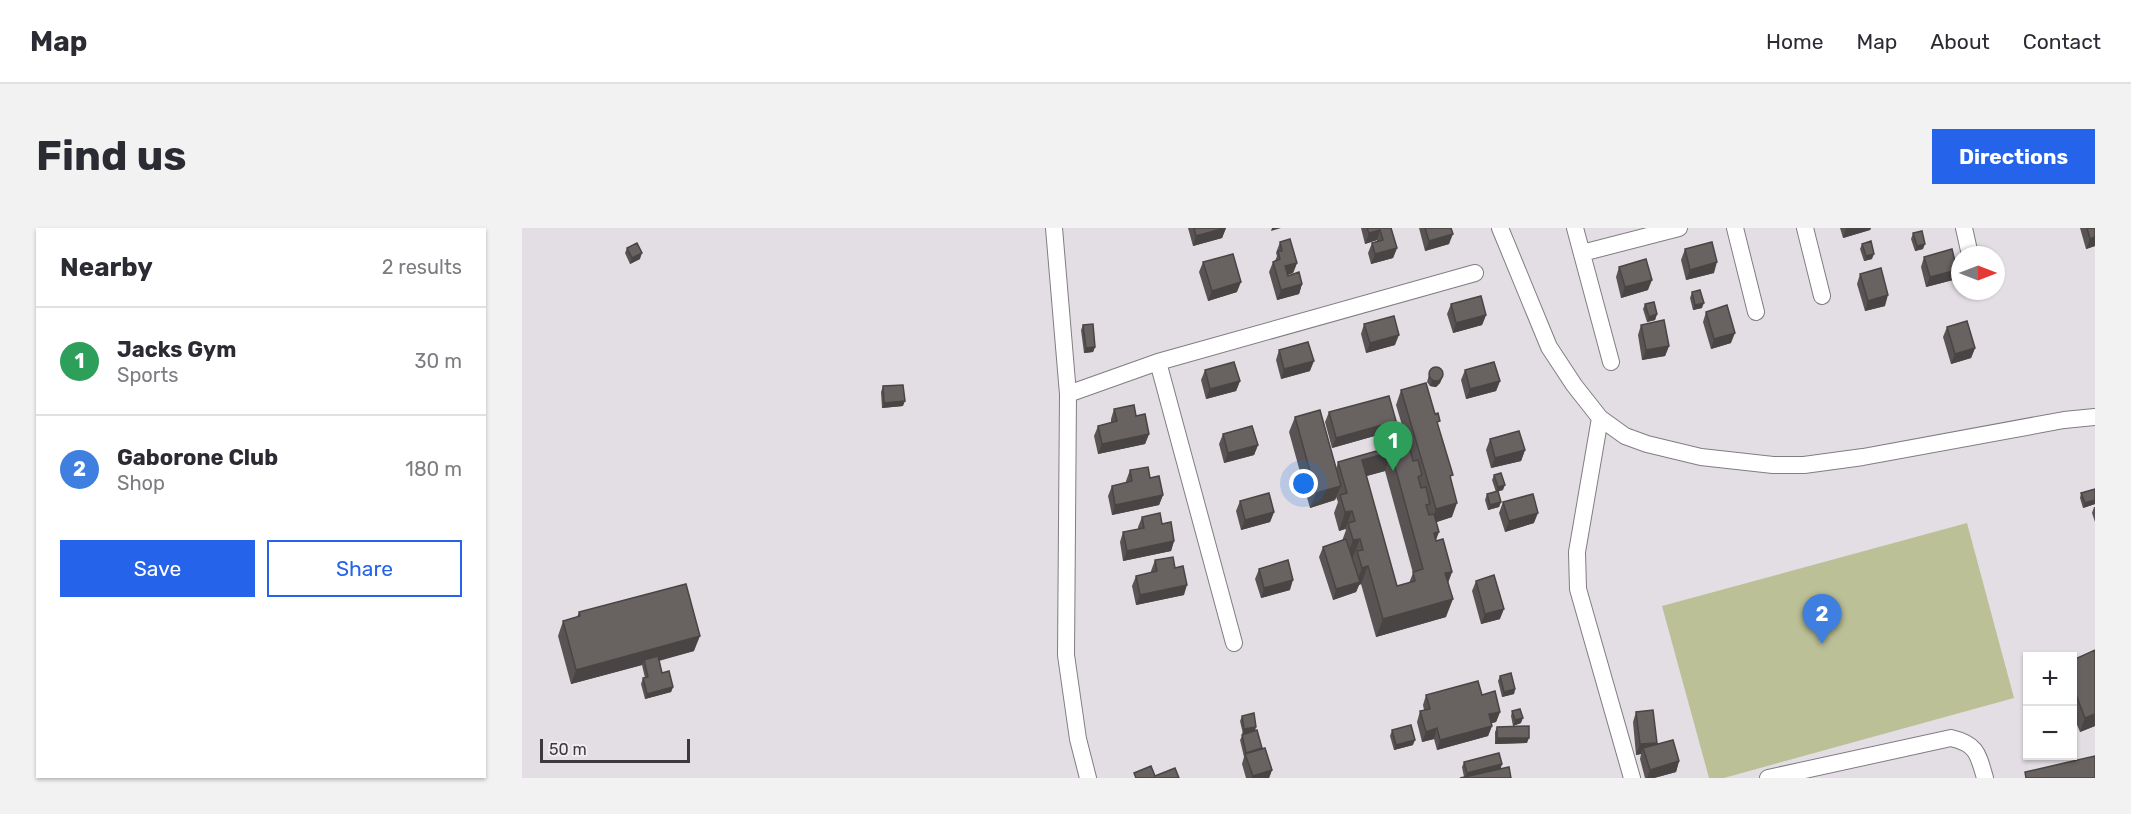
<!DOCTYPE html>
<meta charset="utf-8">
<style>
:root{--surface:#fff;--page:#f2f2f3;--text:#2b2b33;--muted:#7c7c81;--line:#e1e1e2;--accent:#2563eb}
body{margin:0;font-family:Rubik,sans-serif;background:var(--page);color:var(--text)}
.controls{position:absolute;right:18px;bottom:18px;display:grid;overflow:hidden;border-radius:0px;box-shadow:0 2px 4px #0004}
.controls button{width:54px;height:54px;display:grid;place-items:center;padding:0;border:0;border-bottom:2px solid var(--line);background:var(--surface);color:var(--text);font:30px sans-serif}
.compass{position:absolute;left:1429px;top:18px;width:54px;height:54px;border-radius:50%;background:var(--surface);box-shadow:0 2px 4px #0004;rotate:90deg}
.scale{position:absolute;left:18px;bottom:15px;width:150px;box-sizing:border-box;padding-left:6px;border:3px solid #3b393b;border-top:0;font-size:16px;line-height:21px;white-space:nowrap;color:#3b393b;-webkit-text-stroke:4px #f0ecf1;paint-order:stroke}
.you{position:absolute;left:782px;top:256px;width:21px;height:21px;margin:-15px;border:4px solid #fff;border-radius:50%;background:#1a73e8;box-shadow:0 0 0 9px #1a73e833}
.badge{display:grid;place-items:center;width:39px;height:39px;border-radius:50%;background:var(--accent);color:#fff;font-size:20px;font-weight:700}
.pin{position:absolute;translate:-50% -50px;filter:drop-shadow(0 2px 3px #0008)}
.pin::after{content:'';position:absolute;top:32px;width:21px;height:18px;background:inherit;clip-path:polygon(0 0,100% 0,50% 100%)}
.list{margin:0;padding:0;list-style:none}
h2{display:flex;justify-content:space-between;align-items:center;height:78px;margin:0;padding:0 24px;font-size:26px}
h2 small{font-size:20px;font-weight:400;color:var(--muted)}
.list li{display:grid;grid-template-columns:39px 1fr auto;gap:18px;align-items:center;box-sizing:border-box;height:108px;padding:0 24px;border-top:2px solid var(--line)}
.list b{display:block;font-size:22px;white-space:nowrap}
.list p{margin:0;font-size:20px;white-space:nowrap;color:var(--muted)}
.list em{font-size:20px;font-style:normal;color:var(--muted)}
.actions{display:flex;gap:12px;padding:18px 24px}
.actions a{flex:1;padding:14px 0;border:2px solid var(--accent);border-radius:0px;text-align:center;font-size:21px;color:var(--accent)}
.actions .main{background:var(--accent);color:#fff}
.map{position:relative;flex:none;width:1573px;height:550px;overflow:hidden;border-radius:0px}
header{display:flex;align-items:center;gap:36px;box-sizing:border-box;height:84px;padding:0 30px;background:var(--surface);border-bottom:2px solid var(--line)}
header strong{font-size:28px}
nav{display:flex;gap:33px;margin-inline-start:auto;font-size:21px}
.intro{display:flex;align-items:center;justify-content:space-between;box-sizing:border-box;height:144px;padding:0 36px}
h1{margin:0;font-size:42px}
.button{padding:15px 27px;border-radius:0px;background:var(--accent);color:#fff;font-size:21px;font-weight:700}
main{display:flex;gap:36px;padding:0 36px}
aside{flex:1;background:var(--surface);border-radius:0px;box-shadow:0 2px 4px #0004}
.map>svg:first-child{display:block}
.green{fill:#bbc096}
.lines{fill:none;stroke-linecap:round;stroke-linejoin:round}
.minor-casing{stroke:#817d82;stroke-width:18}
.minor{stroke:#fff;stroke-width:16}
.wall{fill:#595453;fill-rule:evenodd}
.shaded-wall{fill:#494544}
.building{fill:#686261;stroke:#494544;stroke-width:1.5;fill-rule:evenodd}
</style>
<header>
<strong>Map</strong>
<nav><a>Home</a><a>Map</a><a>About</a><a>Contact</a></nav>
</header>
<div class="intro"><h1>Find us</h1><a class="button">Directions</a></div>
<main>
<aside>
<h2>Nearby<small>2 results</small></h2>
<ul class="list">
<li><span class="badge" style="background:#2e9e5b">1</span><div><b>Jacks Gym</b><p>Sports</p></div><em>30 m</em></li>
<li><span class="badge" style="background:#3f7fe0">2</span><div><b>Gaborone Club</b><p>Shop</p></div><em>180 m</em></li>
</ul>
<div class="actions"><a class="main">Save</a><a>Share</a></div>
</aside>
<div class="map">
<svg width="1573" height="550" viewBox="0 0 1573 550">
<rect width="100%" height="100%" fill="#e3dee4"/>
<!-- green -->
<path class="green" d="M1445 295 1492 470 1202 550H1187L1140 378Z"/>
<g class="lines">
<!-- minor casing -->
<g class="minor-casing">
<path id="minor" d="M532 0 546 166 544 427 556 511 566 550
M978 0 1027 119 1052 157 1078 190 1103 208 1125 216 1179 229 1251 237H1282L1341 229 1542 192 1573 189
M1053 0 1089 134
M1213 0 1234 84
M1283 0 1300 68
M1442 0 1448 27
M1060 25 1157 0
M636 134 712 415
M546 166 636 134 953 45
M1078 190 1055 324 1056 361 1110 550
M1246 550 1429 510C1455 516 1456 526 1463 550"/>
</g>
<!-- minor -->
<use href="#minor" class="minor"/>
</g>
<!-- wall -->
<path class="wall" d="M666 0H704L700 10 671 18Z
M839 0H869L875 20 871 30 849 36 846 25 850 15 855 13V12L843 16Z
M897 0H929L927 16 903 23Z
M1318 0H1349L1348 2 1321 10Z
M1558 0H1573V18L1564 21Z
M1391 5 1401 21 1393 23 1389 11Z
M758 14 775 35 771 45 766 47 780 56 777 66 755 72 747 44 751 34 753 33 755 28 754 25Z
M1340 16 1350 31 1342 33 1338 21Z
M105 20 118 31 108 36 103 25Z
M1163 21 1192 45 1164 52 1159 32Z
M1402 29 1431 52 1404 59 1399 39Z
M681 34 715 64 686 73 677 44Z
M1097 39 1126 62 1099 70 1094 49Z
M1338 46 1363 78 1343 83 1335 56Z
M1170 64 1180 80 1171 82 1168 70Z
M929 76 964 87 960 97 931 105 925 86Z
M1123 76 1135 86 1133 92 1125 94 1121 81Z
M1184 84 1209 115 1189 121 1181 94Z
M842 96 873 117 844 125 839 106Z
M561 97 573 119 571 124 562 125 559 102Z
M1119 97 1147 118 1143 128 1120 132 1116 107Z
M1425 99 1453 120 1449 130 1429 136 1421 109Z
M757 122 788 143 759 151 754 132Z
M683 142 718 153 714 163 684 171 679 152Z
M943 142 978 153 974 163 944 171 939 152Z
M908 143 920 150 918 155 914 159 908 158 905 154Z
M361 158 381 178 360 180 359 164Z
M879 162 916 197 929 252 930 289 914 294V312L930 344 926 355 924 389 854 409 839 356 837 357 834 364 811 372 797 329 801 319 820 313 824 302 823 301 817 303 812 285 816 274 814 269 813 272 788 280 767 204 773 189 814 241 816 234 885 214 874 177ZM863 243 891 345 887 355 875 358 844 248Z
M592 181 614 188 627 206 623 216 576 226 572 208 576 198 589 195V191Z
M807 184 874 193 870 203 810 220 803 194Z
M701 206 736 217 732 227 702 235 697 216Z
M968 211 1003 222 999 233 969 240 964 222Z
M608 242 628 250 641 267 637 277 590 287 586 268 590 258 605 255 604 253Z
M972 247 981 262 976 263 979 274 977 279 966 282 963 272 965 266 974 264 970 252Z
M1573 261V276L1561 280 1558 270 1559 265Z
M718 273 752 284 748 294 719 302 714 283Z
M981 274 1012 295 983 304 977 285Z
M1572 279H1573V294L1570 285Z
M620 289 640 296 652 313 649 323 601 333 598 314 601 304 616 301V299Z
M633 332 662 367 614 377 610 358 614 348 629 345V343Z
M737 341 768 362 739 370 733 351Z
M954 353 978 391 959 396 950 363Z
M57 384 172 423 137 433 140 445 151 459 149 464 123 471 119 456 121 450H123L120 437 49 456 36 408 41 393 55 389Z
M1551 432 1573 498 1558 504 1551 487Z
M978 448 993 461 992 466 980 469 976 453Z
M904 467H960L978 484 974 494 969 495 970 498 966 508 915 522 912 511 900 514 895 494 898 483 902 482 901 477Z
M990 483 999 495 991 498 989 488Z
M1114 484 1135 515 1134 517 1157 533 1154 544 1132 550H1123L1118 531 1119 526 1114 527 1111 494Z
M720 488 733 503 740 521 750 542 747 550H724L720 536 722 529 718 512 721 506 718 493Z
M975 499 1005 515 973 516V504Z
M870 502 891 517 872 522 868 508Z
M942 534 980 536 978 541 942 549 940 539Z"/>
<!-- shaded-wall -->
<path class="shaded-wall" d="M704 0 700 10 671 18 674 8Z
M750 0H759L749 3Z
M1324 0H1349L1348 2 1321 10Z
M858 2 855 12 843 16 847 5Z
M931 6 927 16 903 23 907 13Z
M1573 9V18L1564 21 1568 11Z
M1403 16 1401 21 1393 23 1395 18Z
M875 20 871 30 849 36 853 26Z
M120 25 118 31 108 36 110 30Z
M1352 26 1350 31 1342 33 1344 28Z
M1195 34 1192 45 1164 52 1168 42Z
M775 35 771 45 760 48 763 38Z
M1435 42 1431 52 1404 59 1408 49Z
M1130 52 1126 62 1099 70 1103 59Z
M719 54 715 64 686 73 690 63Z
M780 56 777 66 755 72 759 62Z
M1366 67 1363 78 1343 83 1346 73Z
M1182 75 1180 80 1171 82 1173 77Z
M1135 86 1133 92 1125 94 1127 89Z
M964 87 960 97 931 105 934 95Z
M1213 105 1209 115 1189 121 1192 111Z
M877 107 873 117 844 125 848 115Z
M1147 118 1143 128 1120 132 1124 122Z
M573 119 571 124 562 125 564 120Z
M1453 120 1449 130 1429 136 1433 126Z
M792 133 788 143 759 151 762 141Z
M920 150 918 155 914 159 908 158 910 153Z
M718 153 714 163 684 171 688 161Z
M978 153 974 163 944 171 948 161Z
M383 173 381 178 360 180 362 175Z
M874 193 870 203 810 220 814 210Z
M627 206 623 216 576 226 580 216Z
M736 217 732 227 702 235 706 225Z
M1003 222 999 233 969 240 973 230Z
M869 224 863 243 834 251 840 232Z
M983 257 981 262 974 264 976 259Z
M819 258 813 272 788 280 794 265Z
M641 267 637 277 590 287 593 277Z
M1573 272V276L1561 280 1563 275Z
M979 274 977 279 966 282 968 277Z
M935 275 930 289 909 296 914 281Z
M830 283 823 301 817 303 823 284Z
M752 284 748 294 719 302 723 292Z
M1016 285 1012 295 983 304 987 293Z
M917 304 910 323 912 305Z
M838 311 831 329 824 331 831 312Z
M652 313 649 323 601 333 605 323Z
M846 338 839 356 837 357 834 364 811 372 814 361 834 355 840 340Z
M930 344 923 362V345Z
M771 352 768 362 739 370 742 360Z
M665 357 662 367 614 377 618 367Z
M931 371 924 389 854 409 861 391Z
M982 381 978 391 959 396 963 386Z
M178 408 172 423 123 436 122 432 120 437 49 456 54 442Z
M151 459 149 464 123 471 125 466Z
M993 461 992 466 980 469 982 464Z
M978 484 974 494 963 497 967 486Z
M1573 486V498L1558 504 1563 490Z
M1001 490 999 495 991 498 993 492Z
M970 498 966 508 915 522 918 512Z
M734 499 733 504 720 506 722 501Z
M915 500 912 511 900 514 904 504Z
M975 510H1007L1005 515 973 516Z
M893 512 891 517 872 522 874 517Z
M1135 515 1131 525 1121 520 1119 526 1114 527 1118 516Z
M1157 533 1154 544 1132 550H1125L1128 542Z
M980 536 978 542 943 550 945 545Z
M750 542 747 550H730L731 548Z"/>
<!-- building -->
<path class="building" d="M672 0H703L674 8Z
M845 0H869L875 20 853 26 850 15 861 12 858 2 847 5Z
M903 0H929L931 6 907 13Z
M1565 0H1573V9L1568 11Z
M1400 3 1403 16 1395 18 1391 5Z
M768 11 775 35 763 38 766 48 777 44 780 56 759 62 751 34 758 31 756 23H760L758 14Z
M1349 13 1352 26 1344 28 1340 16Z
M1190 14 1195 34 1168 42 1163 21Z
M115 15 120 25 110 30 105 20Z
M1430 21 1435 42 1408 49 1402 29Z
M711 26 719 54 690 63 681 34Z
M1124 31 1130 52 1103 59 1097 39Z
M1359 40 1366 67 1346 73 1338 46Z
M1178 62 1182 75 1173 77 1170 64Z
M959 68 964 87 934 95 929 76Z
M1132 74 1135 86 1127 89 1123 76Z
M1205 77 1213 105 1192 111 1184 84Z
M872 88 877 107 848 115 842 96Z
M1142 92 1147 118 1124 122 1119 97Z
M1445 93 1453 120 1433 126 1425 99Z
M571 96 573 119 564 120 561 97Z
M786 114 792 133 762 141 757 122Z
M712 134 718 153 688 161 683 142Z
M972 134 978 153 948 161 943 142Z
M907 146a7 7 0 1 1 14 0a7 7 0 1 1-14 0Z
M904 155 913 186 916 185 918 193 915 194 931 247 928 248 935 275 914 281 879 162Z
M381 157 383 173 362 175 361 158Z
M867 168 874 193 814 210 807 184Z
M612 177 614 188 623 186 627 206 580 216 576 198 595 193 592 181Z
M798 182 819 258 794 265 773 189Z
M730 198 736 217 706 225 701 206Z
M997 203 1003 222 973 230 968 211Z
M886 214 891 233 896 232 900 247 896 249 899 260 904 259 908 276 904 277 907 287 912 286 917 304 912 305 914 313 921 311 930 344 923 345 931 371 861 391 846 338 840 340 835 323 841 322 838 311 831 312 826 295 833 293 830 283 823 284 818 267 825 265 816 234ZM869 224 901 341 891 344 893 353 875 358 840 232Z
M626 239 628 250 637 248 641 267 593 277 590 258 610 253 608 242Z
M979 245 983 257 976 259 972 247Z
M1573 261V272L1563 275 1559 265Z
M976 263 979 274 968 277 965 266Z
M747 265 752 284 723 292 718 273Z
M1011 266 1016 285 987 293 981 274Z
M638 285 640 296 649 294 652 313 605 323 601 304 622 300 620 289Z
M824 311 838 354 814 361 801 319Z
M651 329 653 340 661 338 665 357 618 367 614 348 635 343 633 332Z
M766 332 771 352 742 360 737 341Z
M972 347 982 381 963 386 954 353Z
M164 356 178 408 54 442 41 393 58 388 57 384Z
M1573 422V486L1563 490 1551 459V432Z
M136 428 140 445 147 443 151 459 125 466 121 450 126 449 122 432Z
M989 445 993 461 982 464 978 448Z
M956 453 960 467 973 463 978 484 967 486 970 498 918 512 915 500 904 504 898 483 908 481 904 467Z
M998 481 1001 490 993 492 990 483Z
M1131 482 1135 515 1118 516 1114 484Z
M732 485 734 499 722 501 720 488Z
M889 497 893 512 874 517 870 502Z
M1007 498V510H975V499Z
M735 502 740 520 724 525 720 507Z
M1151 512 1157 533 1128 542 1121 520Z
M743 520 750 542 731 548 723 526Z
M977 525 980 536 945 545 942 534Z
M1573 528V550H1504L1503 544Z
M629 538 633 548 653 540 657 550H614L612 545Z
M987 539 989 550H938Z"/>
</svg>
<div class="controls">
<button>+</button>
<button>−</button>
</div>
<svg class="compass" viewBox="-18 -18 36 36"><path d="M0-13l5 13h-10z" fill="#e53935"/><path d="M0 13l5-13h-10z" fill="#7c7c81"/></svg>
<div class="scale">50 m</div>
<div class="you"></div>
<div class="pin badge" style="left:871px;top:243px;background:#2e9e5b">1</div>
<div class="pin badge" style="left:1300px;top:416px;background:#3f7fe0">2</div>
</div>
</main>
